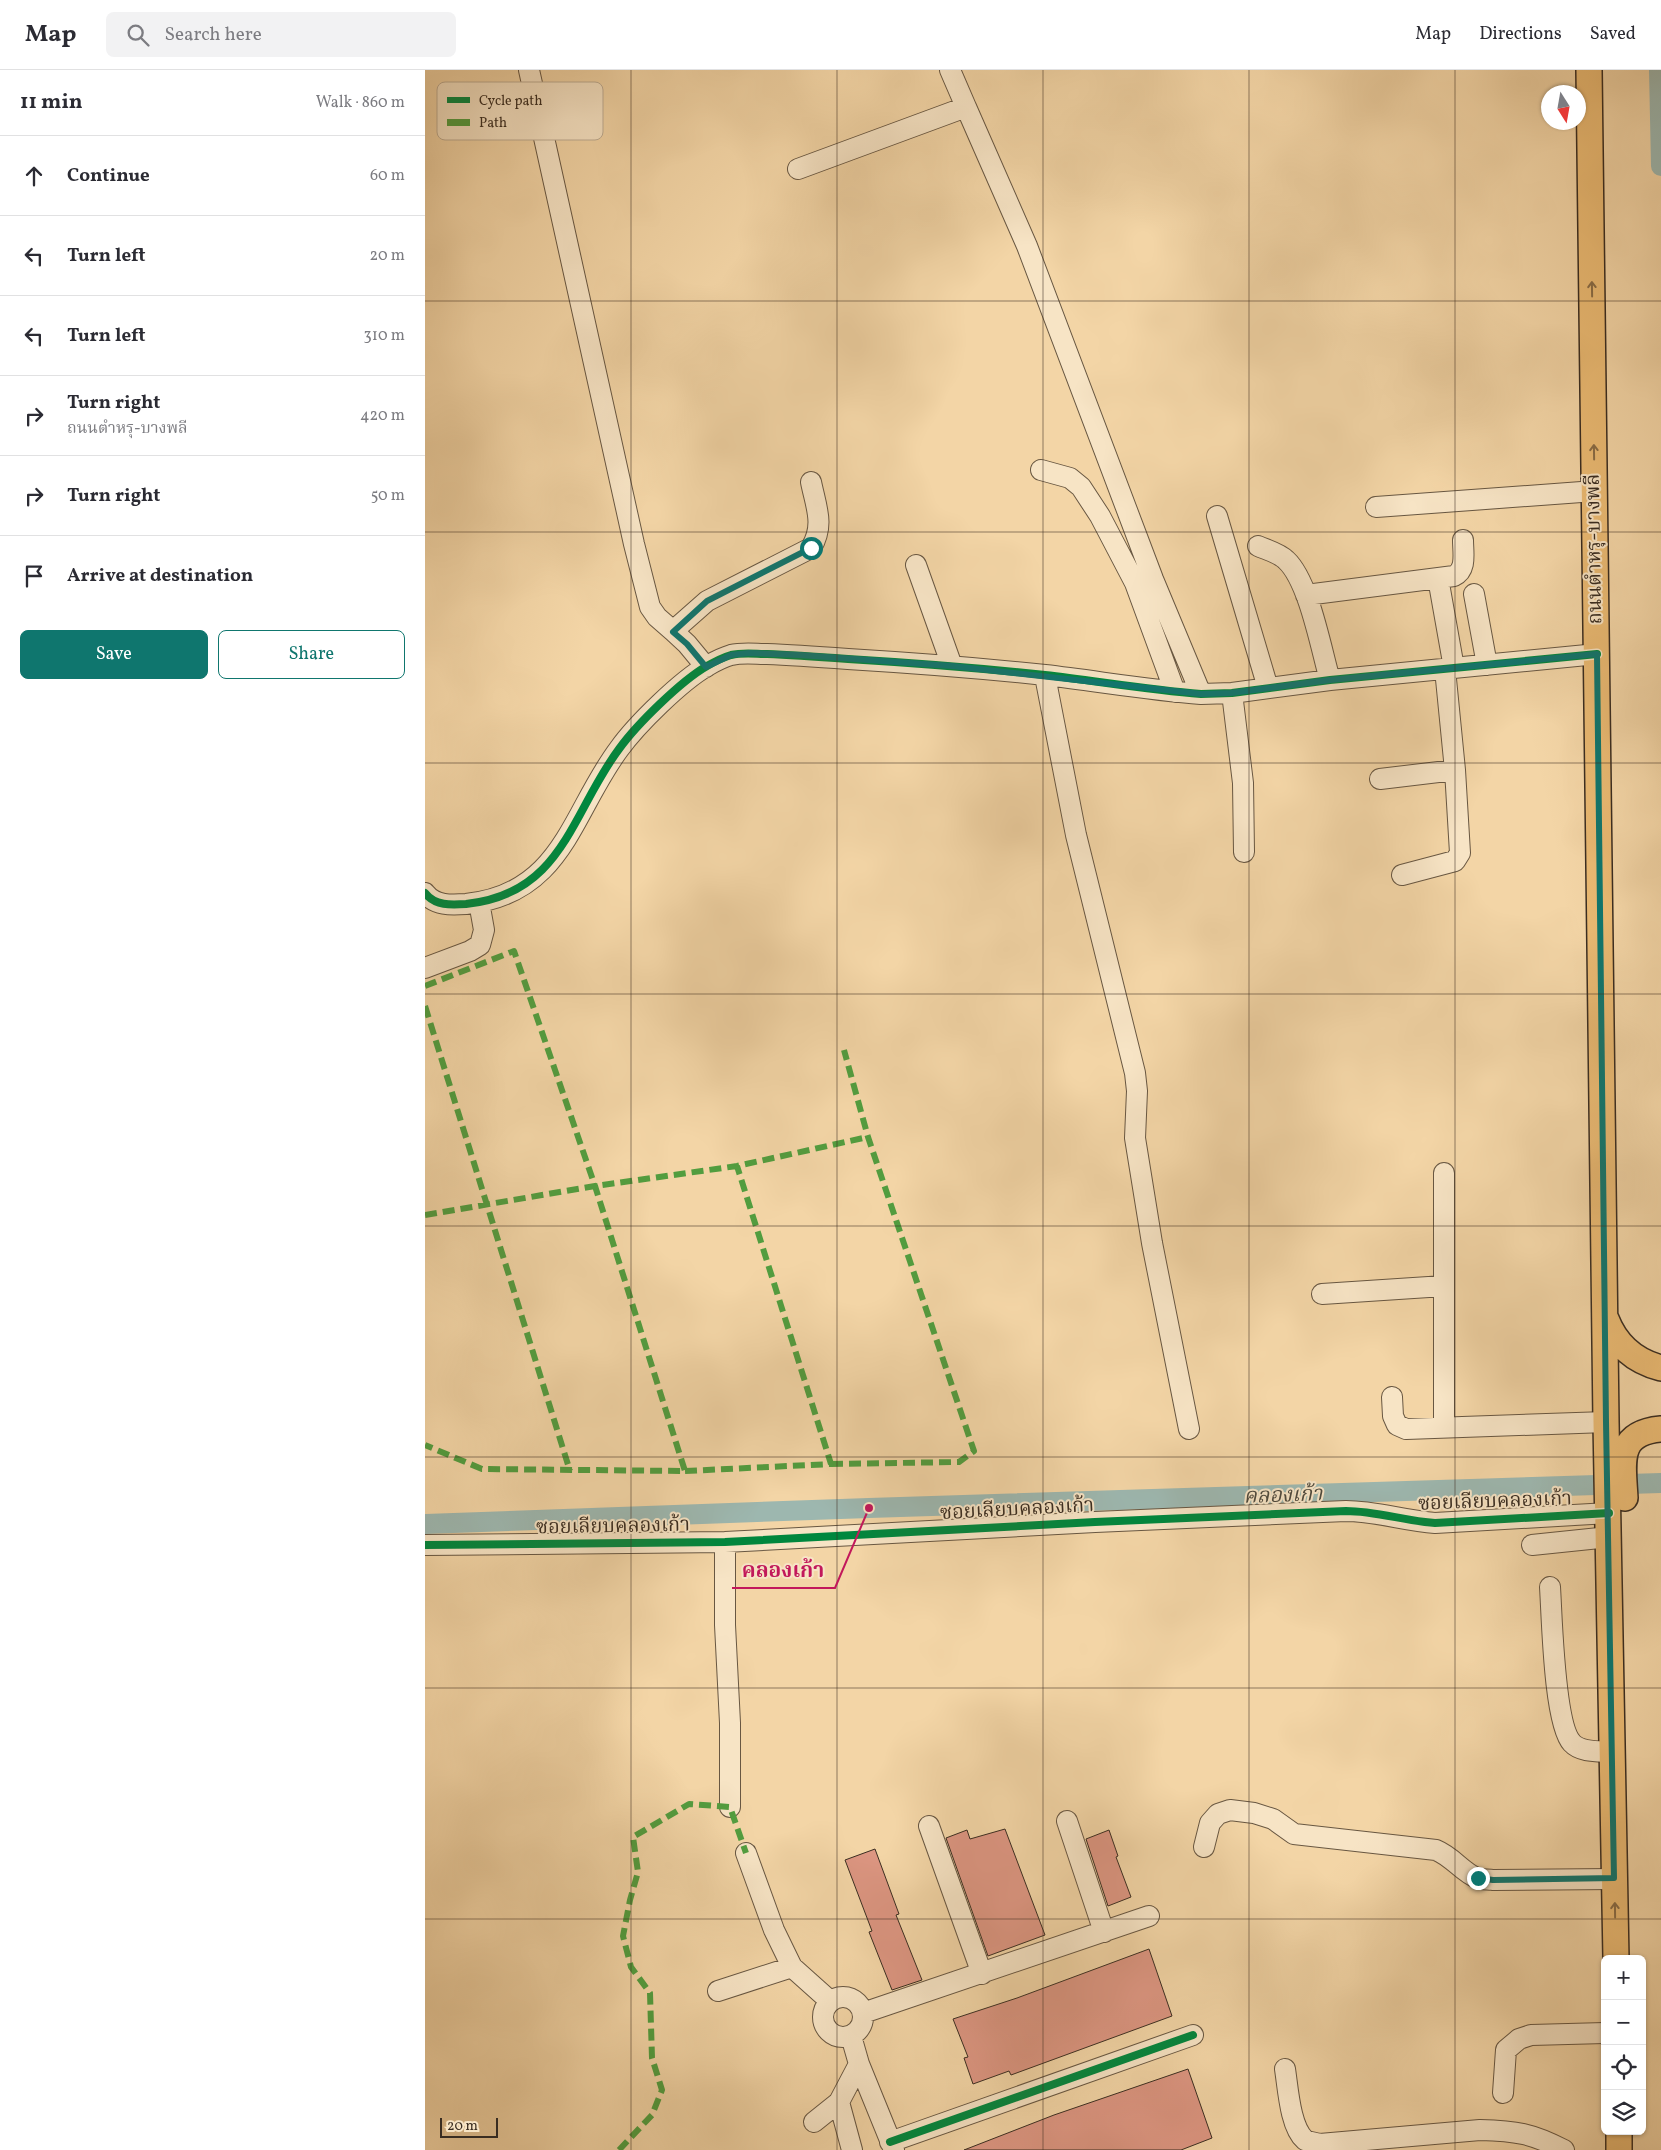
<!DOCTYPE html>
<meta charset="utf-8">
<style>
:root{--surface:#fff;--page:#f2f2f3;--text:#2b2b33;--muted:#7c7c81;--line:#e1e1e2;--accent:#0f766e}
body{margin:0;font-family:Vollkorn,"Noto Serif Thai",serif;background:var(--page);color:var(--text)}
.controls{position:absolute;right:15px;bottom:15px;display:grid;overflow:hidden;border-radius:8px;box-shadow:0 1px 4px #0004}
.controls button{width:45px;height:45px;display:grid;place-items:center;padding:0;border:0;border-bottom:1px solid var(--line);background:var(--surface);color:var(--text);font:25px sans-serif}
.compass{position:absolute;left:1116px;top:15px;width:45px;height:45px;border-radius:50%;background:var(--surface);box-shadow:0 1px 4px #0004;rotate:169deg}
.scale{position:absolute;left:15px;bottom:12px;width:58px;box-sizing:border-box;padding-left:5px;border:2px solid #3a2d21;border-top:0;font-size:14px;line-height:18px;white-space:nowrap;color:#3a2d21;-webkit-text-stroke:4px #f7e4c5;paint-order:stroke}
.stop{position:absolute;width:15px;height:15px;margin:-11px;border:4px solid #0f766e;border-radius:50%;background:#fff}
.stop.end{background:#0f766e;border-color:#fff;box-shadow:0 1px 5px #0008}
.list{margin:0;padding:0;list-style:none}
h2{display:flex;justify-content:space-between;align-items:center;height:65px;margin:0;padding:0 20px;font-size:21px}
h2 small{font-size:16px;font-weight:400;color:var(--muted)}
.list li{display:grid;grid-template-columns:32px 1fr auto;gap:15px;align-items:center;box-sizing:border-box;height:80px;padding:0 20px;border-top:1px solid var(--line)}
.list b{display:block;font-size:19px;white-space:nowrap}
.list p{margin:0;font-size:16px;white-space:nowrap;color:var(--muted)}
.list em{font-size:16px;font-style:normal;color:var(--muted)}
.actions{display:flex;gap:10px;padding:15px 20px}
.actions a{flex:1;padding:11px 0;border:1px solid var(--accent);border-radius:8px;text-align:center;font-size:18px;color:var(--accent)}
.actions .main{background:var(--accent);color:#fff}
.icon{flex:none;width:28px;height:28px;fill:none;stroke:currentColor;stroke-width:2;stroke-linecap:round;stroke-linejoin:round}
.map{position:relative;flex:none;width:1236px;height:2080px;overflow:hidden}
header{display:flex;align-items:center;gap:30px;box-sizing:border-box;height:70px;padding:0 25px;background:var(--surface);border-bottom:1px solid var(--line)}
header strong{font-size:24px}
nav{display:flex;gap:28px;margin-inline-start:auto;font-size:18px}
.search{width:350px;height:45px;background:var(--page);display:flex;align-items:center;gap:12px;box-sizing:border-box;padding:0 18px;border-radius:8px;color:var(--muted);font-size:19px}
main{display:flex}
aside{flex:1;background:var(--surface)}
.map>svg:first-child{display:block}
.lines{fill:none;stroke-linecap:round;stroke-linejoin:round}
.canal{stroke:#9db7af;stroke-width:20}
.building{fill:#dd9682;stroke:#3a2d21}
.minor-casing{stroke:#685742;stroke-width:22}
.major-casing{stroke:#3a2d21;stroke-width:28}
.minor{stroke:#f7e4c5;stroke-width:20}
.major{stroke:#eaba73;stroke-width:25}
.quiet{stroke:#529d3f;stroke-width:6;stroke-dasharray:12 6;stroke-linecap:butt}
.cycleway-casing{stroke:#f7e4c5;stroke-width:11}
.cycleway{stroke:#00873e;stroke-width:8}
.oneway{stroke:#896c46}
.route{stroke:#0f766e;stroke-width:6}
.grid{fill:none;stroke:#3a2d21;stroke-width:1;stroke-opacity:0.55}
.labels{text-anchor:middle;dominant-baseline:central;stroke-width:4;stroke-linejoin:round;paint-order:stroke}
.street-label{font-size:20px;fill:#3a2d21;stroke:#f7e4c5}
.water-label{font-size:21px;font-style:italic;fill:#4e493d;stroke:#f7e4c5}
.key{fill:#f7e4c5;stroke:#bead94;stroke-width:1}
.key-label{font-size:14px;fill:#3a2d21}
.leader{fill:none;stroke:#c2185b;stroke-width:2}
.callout-dot{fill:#c2185b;stroke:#f7e4c5;stroke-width:2}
.callout-label{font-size:21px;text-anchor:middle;font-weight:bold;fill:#c2185b;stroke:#f7e4c5;stroke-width:4;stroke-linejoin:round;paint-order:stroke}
</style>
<header>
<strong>Map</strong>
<div class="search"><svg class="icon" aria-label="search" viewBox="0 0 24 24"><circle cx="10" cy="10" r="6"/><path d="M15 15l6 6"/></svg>Search here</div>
<nav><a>Map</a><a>Directions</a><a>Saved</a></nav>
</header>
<main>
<aside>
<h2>11 min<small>Walk · 860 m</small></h2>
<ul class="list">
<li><svg class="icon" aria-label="ahead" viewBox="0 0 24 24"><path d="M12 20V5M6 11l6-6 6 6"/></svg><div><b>Continue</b></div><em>60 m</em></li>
<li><svg class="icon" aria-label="left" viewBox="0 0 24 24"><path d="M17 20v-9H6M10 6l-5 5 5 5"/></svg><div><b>Turn left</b></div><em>20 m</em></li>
<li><svg class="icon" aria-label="left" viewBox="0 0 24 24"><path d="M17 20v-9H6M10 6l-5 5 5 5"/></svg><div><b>Turn left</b></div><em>310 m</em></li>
<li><svg class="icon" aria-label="right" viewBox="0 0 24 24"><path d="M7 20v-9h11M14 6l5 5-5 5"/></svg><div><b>Turn right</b><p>ถนนตำหรุ-บางพลี</p></div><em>420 m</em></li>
<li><svg class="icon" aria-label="right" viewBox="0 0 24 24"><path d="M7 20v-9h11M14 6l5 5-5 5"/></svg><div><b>Turn right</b></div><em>50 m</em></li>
<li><svg class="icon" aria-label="arrive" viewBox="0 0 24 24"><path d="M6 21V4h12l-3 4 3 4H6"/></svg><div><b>Arrive at destination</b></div></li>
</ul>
<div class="actions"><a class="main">Save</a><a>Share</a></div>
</aside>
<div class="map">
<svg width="1236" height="2080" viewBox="0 0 1236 2080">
<rect width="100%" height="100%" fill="#f3d5a6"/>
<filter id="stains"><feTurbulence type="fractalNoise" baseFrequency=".004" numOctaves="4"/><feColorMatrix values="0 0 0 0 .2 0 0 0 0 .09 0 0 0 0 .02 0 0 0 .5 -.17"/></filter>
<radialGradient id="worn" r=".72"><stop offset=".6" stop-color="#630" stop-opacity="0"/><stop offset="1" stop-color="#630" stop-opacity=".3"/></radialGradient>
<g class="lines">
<!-- canal -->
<path class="canal" d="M1234 0 1236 96
M0 1454 444 1438 1236 1413"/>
</g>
<!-- building -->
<path class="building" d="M580 1759 620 1865 563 1886 521 1768 542 1760 545 1769Z
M684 1760 693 1786 691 1787 706 1827 683 1836 661 1769Z
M450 1779 474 1844 471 1845 497 1910 467 1920 444 1862 447 1861 420 1790Z
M724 1879 747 1946 586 2005 584 2001 548 2014 539 1988 543 1987 528 1949 592 1928Z
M763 1999 787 2068 756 2080H539L629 2045Z"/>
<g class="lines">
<!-- minor casing -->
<g class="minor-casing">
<path id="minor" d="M104 0 209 474 225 537 232 547 248 561
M525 0 541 37
M373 99 541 37 602 176 728 509 776 624
M616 400 645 408 656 417 675 446 710 513 750 622
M951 437 1170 421
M792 446 843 618
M833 476C842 480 854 483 861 490 884 511 896 579 905 610
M491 495 527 596
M1013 508 1029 598
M1049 524 1062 595
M881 525 1029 506C1042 500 1038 483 1038 470
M281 597 262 574 248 561 282 531 386 478C400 455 391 437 386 412
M620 606 651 765 710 1003 712 1021 710 1068 727 1173 764 1359
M807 623 818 713 819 782
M955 709 1030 700
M977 805 1030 791 1035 783 1030 700 1020 599
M0 823C10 836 26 835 41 834 138 824 146 743 194 679 212 654 256 611 282 596 289 592 299 587 306 585 318 582 331 584 342 584 369 585 396 587 423 589 489 593 554 598 620 605 672 611 723 620 776 624L807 623 905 610 1172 584
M0 898 45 881 55 875 59 860 54 832
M897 1224 1019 1216
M967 1327 968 1346 972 1355 981 1359 1181 1352
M1019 1357V1103
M300 1472V1555L305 1653V1737
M0 1475 300 1472 670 1452 921 1441C951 1441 980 1451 1010 1453L1184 1443
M1107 1475 1184 1467
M1125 1517C1127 1547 1129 1654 1147 1673 1156 1683 1175 1681 1187 1682
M642 1751 679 1862
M504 1756 557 1904
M779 1777 785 1753 793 1744 805 1740 829 1743 848 1749 869 1764 1011 1780C1028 1787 1037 1802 1052 1808 1057 1810 1063 1809 1068 1810L1189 1809
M321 1783 349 1860 367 1897 405 1931
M293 1921 367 1897
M398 1947a20 20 0 1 1 40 0a20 20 0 1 1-40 0Z
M438 1943 724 1846
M426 1966 434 1994 469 2080
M860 1999C863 2018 865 2057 880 2070 884 2072 891 2073 895 2074L1055 2060C1091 2061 1106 2063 1139 2080
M1078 2023 1081 1980 1094 1969 1106 1965 1180 1963
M414 2032 427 2080
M389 2052 414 2032 434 1994
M465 2072 768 1965"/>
</g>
<!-- major casing -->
<g class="major-casing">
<path id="major" d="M1164 0 1181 1352 1191 1889
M1181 1249C1191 1275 1209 1291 1236 1298
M1200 1428C1198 1392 1191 1363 1236 1359
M1194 2061V2080"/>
</g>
<!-- minor -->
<use href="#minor" class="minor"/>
<!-- major -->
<use href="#major" class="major"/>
<!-- quiet -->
<path class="quiet" d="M0 916 89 881 170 1116 260 1401 57 1399 0 1375
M0 936 145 1401
M0 1145 170 1116 312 1096 443 1067
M406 1394 534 1392 549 1381 443 1067 419 980
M260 1401 406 1394 312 1096
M194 2080 227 2045 237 2020 227 1988 225 1923 206 1897 198 1866 205 1830 213 1802 208 1767 264 1734 305 1737 321 1783"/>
<!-- cycleway casing -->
<g class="cycleway-casing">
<path id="cycleway" d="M0 823C10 836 26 835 41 834 138 824 146 743 194 679 212 654 256 611 282 596 289 592 299 587 306 585 318 582 331 584 342 584 369 585 396 587 423 589 489 593 554 598 620 605 672 611 723 620 776 624L807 623 905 610 1172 584
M0 1475 300 1472 670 1452 921 1441C951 1441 980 1451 1010 1453L1184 1443
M465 2072 768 1965"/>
</g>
<!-- cycleway -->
<use href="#cycleway" class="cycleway"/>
</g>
<!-- one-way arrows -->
<defs><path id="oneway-shaft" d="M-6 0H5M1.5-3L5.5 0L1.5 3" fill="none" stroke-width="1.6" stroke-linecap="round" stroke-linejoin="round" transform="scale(1.25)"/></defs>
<g class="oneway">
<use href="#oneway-shaft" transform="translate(1167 219) rotate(-91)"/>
<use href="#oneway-shaft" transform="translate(1169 382) rotate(-91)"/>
<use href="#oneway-shaft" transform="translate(1190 1840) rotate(-91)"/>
</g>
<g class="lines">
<!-- route -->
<path class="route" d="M386 478 282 531 248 562 262 574 281 597 306 585 324 583 374 585 527 596 776 624 806 623 905 610 1172 584 1181 1352 1189 1808 1068 1810 1053 1808"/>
</g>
<!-- grid -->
<path class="grid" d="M206 0V2080M412 0V2080M618 0V2080M824 0V2080M1030 0V2080M0 231H1236M0 462H1236M0 693H1236M0 924H1236M0 1156H1236M0 1387H1236M0 1618H1236M0 1849H1236"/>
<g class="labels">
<!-- street labels -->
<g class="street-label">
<text transform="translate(1170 479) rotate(-91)">ถนนตำหรุ-บางพลี</text>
<text transform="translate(1070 1432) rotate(-2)">ซอยเลียบคลองเก้า</text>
<text transform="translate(592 1440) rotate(-3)">ซอยเลียบคลองเก้า</text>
<text transform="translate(188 1457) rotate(-1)">ซอยเลียบคลองเก้า</text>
</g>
<!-- water labels -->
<g class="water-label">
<text transform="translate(858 1426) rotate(-2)">คลองเก้า</text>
</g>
</g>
<!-- legend -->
<rect x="12" y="12" width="166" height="58" rx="8" class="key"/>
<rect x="22" y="27" width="23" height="6" fill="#00873e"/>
<rect x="22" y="49" width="23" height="7" fill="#529d3f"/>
<g class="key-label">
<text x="54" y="35">Cycle path</text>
<text x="54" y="57">Path</text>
</g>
<!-- callouts -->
<path class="leader" d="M444 1438L410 1518H307"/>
<circle class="callout-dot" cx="444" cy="1438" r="5"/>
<g class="callout-label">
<text x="358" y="1507">คลองเก้า</text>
</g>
<rect width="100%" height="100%" filter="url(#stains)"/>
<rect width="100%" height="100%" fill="url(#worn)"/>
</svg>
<div class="controls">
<button>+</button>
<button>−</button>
<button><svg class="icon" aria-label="locate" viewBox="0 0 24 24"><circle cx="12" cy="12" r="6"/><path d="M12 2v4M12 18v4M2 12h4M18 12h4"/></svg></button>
<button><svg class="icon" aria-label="layers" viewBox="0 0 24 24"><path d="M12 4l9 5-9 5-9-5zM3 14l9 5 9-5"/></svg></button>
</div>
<svg class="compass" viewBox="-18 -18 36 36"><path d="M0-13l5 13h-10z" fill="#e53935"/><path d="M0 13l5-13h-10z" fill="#7c7c81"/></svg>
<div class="scale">20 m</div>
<div class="stop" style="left:386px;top:478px"></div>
<div class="stop end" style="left:1053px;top:1808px"></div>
</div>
</main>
